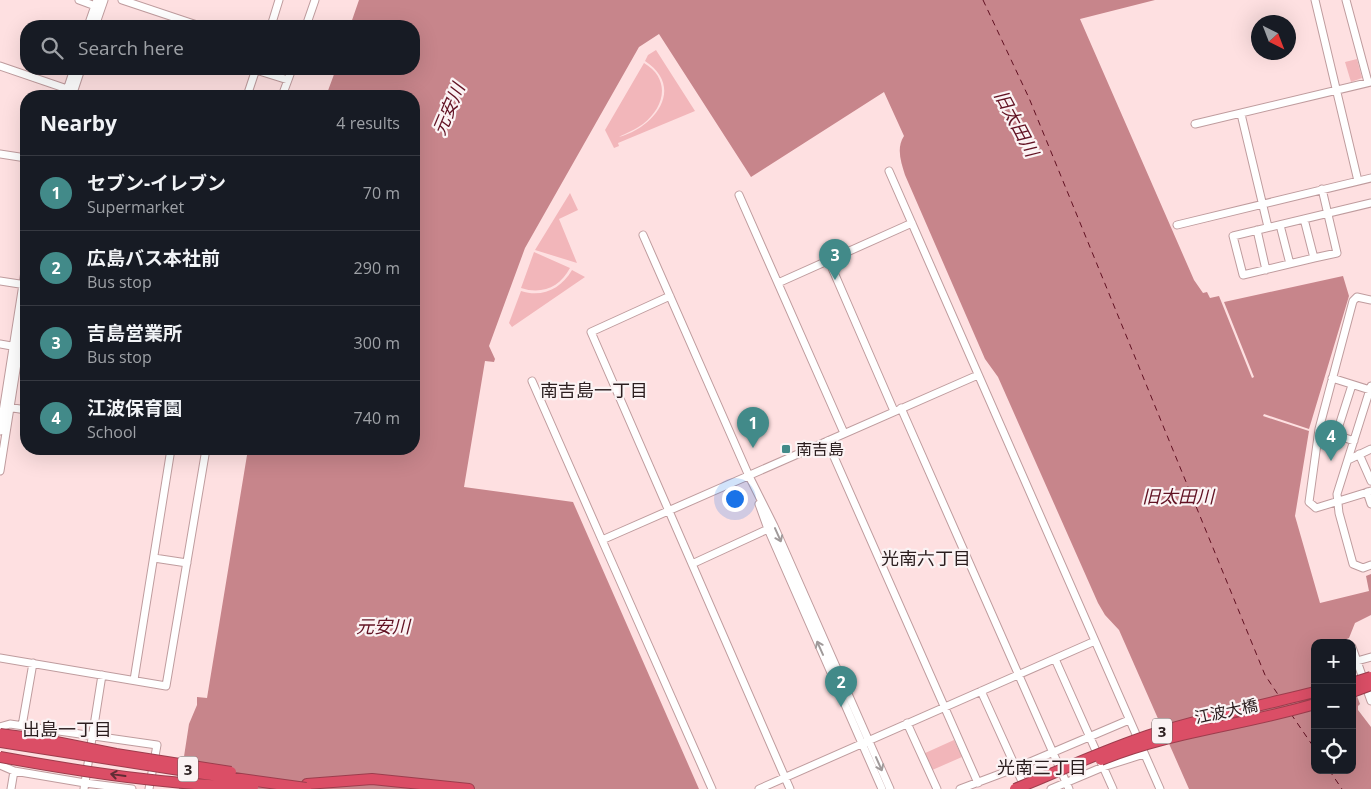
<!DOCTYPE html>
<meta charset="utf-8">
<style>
:root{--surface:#171b24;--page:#242831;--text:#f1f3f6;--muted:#9ea1a6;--line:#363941;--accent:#428a89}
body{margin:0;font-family:"Open Sans","Noto Sans JP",sans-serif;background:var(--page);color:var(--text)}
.controls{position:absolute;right:15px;bottom:15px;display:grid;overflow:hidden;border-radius:10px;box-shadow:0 5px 20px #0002}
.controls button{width:45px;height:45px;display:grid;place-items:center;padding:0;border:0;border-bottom:1px solid var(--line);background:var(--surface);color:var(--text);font:25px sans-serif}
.compass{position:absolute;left:1251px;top:15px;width:45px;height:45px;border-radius:50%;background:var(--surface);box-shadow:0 5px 20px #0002;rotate:138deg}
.you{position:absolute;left:734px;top:498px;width:18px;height:18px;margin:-12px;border:4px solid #fff;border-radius:50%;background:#1a73e8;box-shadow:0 0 0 8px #1a73e833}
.badge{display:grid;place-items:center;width:32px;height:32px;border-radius:50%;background:var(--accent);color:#fff;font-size:16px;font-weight:700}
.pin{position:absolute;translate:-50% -41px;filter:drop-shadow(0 1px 2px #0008)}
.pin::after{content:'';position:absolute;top:26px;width:18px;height:15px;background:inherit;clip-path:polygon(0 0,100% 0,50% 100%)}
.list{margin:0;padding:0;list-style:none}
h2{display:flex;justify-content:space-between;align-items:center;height:65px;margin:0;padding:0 20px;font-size:21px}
h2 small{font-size:16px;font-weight:400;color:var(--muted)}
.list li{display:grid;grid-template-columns:32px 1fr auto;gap:15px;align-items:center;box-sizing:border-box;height:75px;padding:0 20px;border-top:1px solid var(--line)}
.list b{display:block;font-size:19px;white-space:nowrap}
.list p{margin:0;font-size:16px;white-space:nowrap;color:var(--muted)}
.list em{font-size:16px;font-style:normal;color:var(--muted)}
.icon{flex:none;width:28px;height:28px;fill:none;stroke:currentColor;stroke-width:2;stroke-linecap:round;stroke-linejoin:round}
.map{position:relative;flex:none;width:1371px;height:789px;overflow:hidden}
.search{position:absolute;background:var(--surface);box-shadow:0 5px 20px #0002;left:20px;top:20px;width:400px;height:55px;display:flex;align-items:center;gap:12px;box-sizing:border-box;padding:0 18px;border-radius:20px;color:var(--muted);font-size:19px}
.panel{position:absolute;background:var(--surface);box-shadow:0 5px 20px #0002;left:20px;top:90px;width:400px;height:365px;border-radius:20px}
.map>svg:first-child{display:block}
.green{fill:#f2b6ba}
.water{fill:#c7858b}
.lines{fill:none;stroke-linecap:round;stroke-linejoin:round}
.ferry{stroke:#611122;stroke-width:1;stroke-dasharray:6 5;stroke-linecap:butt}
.minor-casing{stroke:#bf9c9e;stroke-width:9}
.highway-casing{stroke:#9d3d4d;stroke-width:12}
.minor{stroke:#fff;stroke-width:7}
.highway{stroke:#db4e66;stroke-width:10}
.highway-bridge-casing{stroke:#9d3d4d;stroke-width:12;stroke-linecap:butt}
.highway-bridge{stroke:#db4e66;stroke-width:10}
.oneway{stroke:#a09a9a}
.oneway2{stroke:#602c34}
.poi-dot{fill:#428a89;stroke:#fbf3f4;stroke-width:2}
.labels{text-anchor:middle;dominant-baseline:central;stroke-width:4.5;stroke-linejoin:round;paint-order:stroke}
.shield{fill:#fbf3f4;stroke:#695e5f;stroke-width:1}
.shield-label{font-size:15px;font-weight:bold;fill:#2b1e1f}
.poi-label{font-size:16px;fill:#2b1e1f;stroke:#fbf3f4;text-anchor:start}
.street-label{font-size:16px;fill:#2b1e1f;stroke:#fbf3f4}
.water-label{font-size:18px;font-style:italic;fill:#611122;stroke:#fbf3f4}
.neighbourhood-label{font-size:18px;fill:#2b1e1f;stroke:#fbf3f4}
</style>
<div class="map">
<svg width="1371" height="789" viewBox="0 0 1371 789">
<rect width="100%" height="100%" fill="#fee0e1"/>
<!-- green -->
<path class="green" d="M656 50 695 111 618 143 619 146 614 148 605 130 644 63C671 79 665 107 643 124 635 130 626 133 619 137 654 128 686 88 645 61L648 55Z
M1357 59 1362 78 1351 82 1345 62Z
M570 193 578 210 559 219 577 263 535 250Z
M534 252 570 268C560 287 542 295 521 288Z
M572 270 585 277 512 327 509 323 521 291C542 298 561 289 572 270Z
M954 740 962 757 930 771 923 754Z"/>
<!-- water -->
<path class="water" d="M359 0H1155L1080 19 1194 280 1203 293 1207 292 1210 298 1219 296 1252 378 1254 377 1224 302 1343 276 1349 296 1309 429 1264 414 1263 416 1309 431 1295 516 1320 603 1369 591 1366 576 1371 574V615L1355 623 1349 638 1338 643H1315V770H1352V683L1360 704 1358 706V710L1371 727V789H1189L1119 630 1105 615 1098 603 998 377 985 359 905 175C901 162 896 148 904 136L884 92 751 177 659 34 639 47 525 248 489 346 495 359 494 362 485 361 464 487 573 502 699 789H179L189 724 197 705V697L207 698 248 449H414V96H326L336 69H414V26H350Z"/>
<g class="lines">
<!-- ferry -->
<path class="ferry" d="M983 0 1029 98 1265 675 1279 696
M1291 714 1315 749
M1329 770 1342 789"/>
<!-- minor casing -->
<g class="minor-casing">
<path id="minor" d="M79 0 98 7
M122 0 200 26
M1315 0 1358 181
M1346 0 1368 82
M88 26 97 0
M95 26 104 0
M271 26 279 0
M306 26 315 0
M0 66 73 91
M256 70 288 80
M65 96 74 69
M72 96 81 69
M247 96 256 69
M282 96 292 69
M1241 114 1268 227
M1195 124 1371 82
M0 154 26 158
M889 171 1160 789
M739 195 844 433
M1304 219 1314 258 1337 253 1322 189
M1177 225 1371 178
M1280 225 1290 264
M1257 230 1266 270
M643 235 749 476 774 526 890 789
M1314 258 1243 275 1233 236 1371 203
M829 261 894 411
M0 281 26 285
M778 283 912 223
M670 296 591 332 790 789
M1371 300 1357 297 1353 301 1319 429 1309 502 1316 508 1371 491
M0 344 17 347
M1332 378 1370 390
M532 381 602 540
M1371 386 1337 494 1339 513 1353 564 1363 568 1371 565
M7 407 26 410
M901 408 1069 789
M1319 429 1354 441
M0 431 26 265
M1336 435 1352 385
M827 441 978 783
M1359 454 1371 481
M1348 460 1371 449
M0 471 26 306
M1367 492 1371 504
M759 504 768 529 882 789
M154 558 187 563
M692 564 768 529
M1352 647 1371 701
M0 658 166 686 206 449
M1055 659 1113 789
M1357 661 1371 657
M134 680 171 449
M981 691 1025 788
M907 723 937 789
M22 726 33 663
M0 727 10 724 157 745 149 789
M0 765 14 771 85 783 132 789
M11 789 14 771
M84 789 102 675
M712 789 602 540 978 375
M759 789 1095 641
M960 789 1016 768 1129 720
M1051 789 1103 767 1144 754"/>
</g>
<!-- highway casing -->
<g class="highway-casing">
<path id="highway" d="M307 784 372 779 469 789"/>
</g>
<!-- minor -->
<use href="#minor" class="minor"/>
<!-- highway -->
<use href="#highway" class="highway"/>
<!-- highway-bridge casing -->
<g class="highway-bridge-casing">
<path id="highway-bridge" d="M1352 683 1371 677
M1352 692 1371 685
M0 734 46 740 116 754 231 772
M0 742 205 774 306 788
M0 757C83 772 168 785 253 787
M1101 760C1169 732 1244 725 1315 704
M1015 789C1062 770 1108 748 1156 733 1208 717 1262 705 1315 692"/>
</g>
<!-- highway-bridge -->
<use href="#highway-bridge" class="highway-bridge"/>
</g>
<!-- one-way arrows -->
<defs><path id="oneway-shaft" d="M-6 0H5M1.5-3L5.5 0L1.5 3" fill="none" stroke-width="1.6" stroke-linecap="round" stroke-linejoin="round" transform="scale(1.25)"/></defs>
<g class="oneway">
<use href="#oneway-shaft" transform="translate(778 535) rotate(66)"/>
<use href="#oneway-shaft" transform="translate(820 648) rotate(-114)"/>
<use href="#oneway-shaft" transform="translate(879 764) rotate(66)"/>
</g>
<use class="oneway2" href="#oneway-shaft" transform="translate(118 775) rotate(-172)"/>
<!-- markers -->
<rect class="poi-dot" x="781" y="444" width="10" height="10" rx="2.5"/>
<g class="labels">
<!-- shield labels -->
<g class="shield">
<rect x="1152" y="718.5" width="20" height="25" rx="4"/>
<rect x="178" y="756.5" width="20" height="25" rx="4"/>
</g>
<g class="shield-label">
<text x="1162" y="731">3</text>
<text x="188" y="769">3</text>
</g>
<!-- poi labels -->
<g class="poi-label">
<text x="796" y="449">南吉島</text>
</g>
<!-- street labels -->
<g class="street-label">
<text transform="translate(1226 711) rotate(-12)">江波大橋</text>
</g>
<!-- water labels -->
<g class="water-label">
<text transform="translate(448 109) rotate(-67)">元安川</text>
<text transform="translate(1017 123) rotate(62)">旧太田川</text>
<text x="1178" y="496">旧太田川</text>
<text x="383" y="626">元安川</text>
</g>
<!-- neighbourhood labels -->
<g class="neighbourhood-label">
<text x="594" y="390">南吉島一丁目</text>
<text x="926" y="558">光南六丁目</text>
<text x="67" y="729">出島一丁目</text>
<text x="1042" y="767">光南三丁目</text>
</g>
</g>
</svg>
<div class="controls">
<button>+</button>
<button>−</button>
<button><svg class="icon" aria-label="locate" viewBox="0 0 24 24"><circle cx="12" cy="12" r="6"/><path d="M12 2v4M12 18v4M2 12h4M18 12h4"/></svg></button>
</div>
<svg class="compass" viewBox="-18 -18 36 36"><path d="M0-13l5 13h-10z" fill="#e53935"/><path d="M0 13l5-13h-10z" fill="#9ea1a6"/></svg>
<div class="you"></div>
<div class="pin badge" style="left:753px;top:448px">1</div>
<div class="pin badge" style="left:841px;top:707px">2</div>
<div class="pin badge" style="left:835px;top:280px">3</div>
<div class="pin badge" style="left:1331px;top:461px">4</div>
<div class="search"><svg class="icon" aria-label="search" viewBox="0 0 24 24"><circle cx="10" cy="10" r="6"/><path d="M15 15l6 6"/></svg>Search here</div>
<section class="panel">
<h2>Nearby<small>4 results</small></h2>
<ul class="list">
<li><span class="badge">1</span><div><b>セブン-イレブン</b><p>Supermarket</p></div><em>70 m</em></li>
<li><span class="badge">2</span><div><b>広島バス本社前</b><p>Bus stop</p></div><em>290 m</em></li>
<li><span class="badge">3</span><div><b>吉島営業所</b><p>Bus stop</p></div><em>300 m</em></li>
<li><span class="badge">4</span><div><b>江波保育園</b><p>School</p></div><em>740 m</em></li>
</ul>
</section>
</div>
